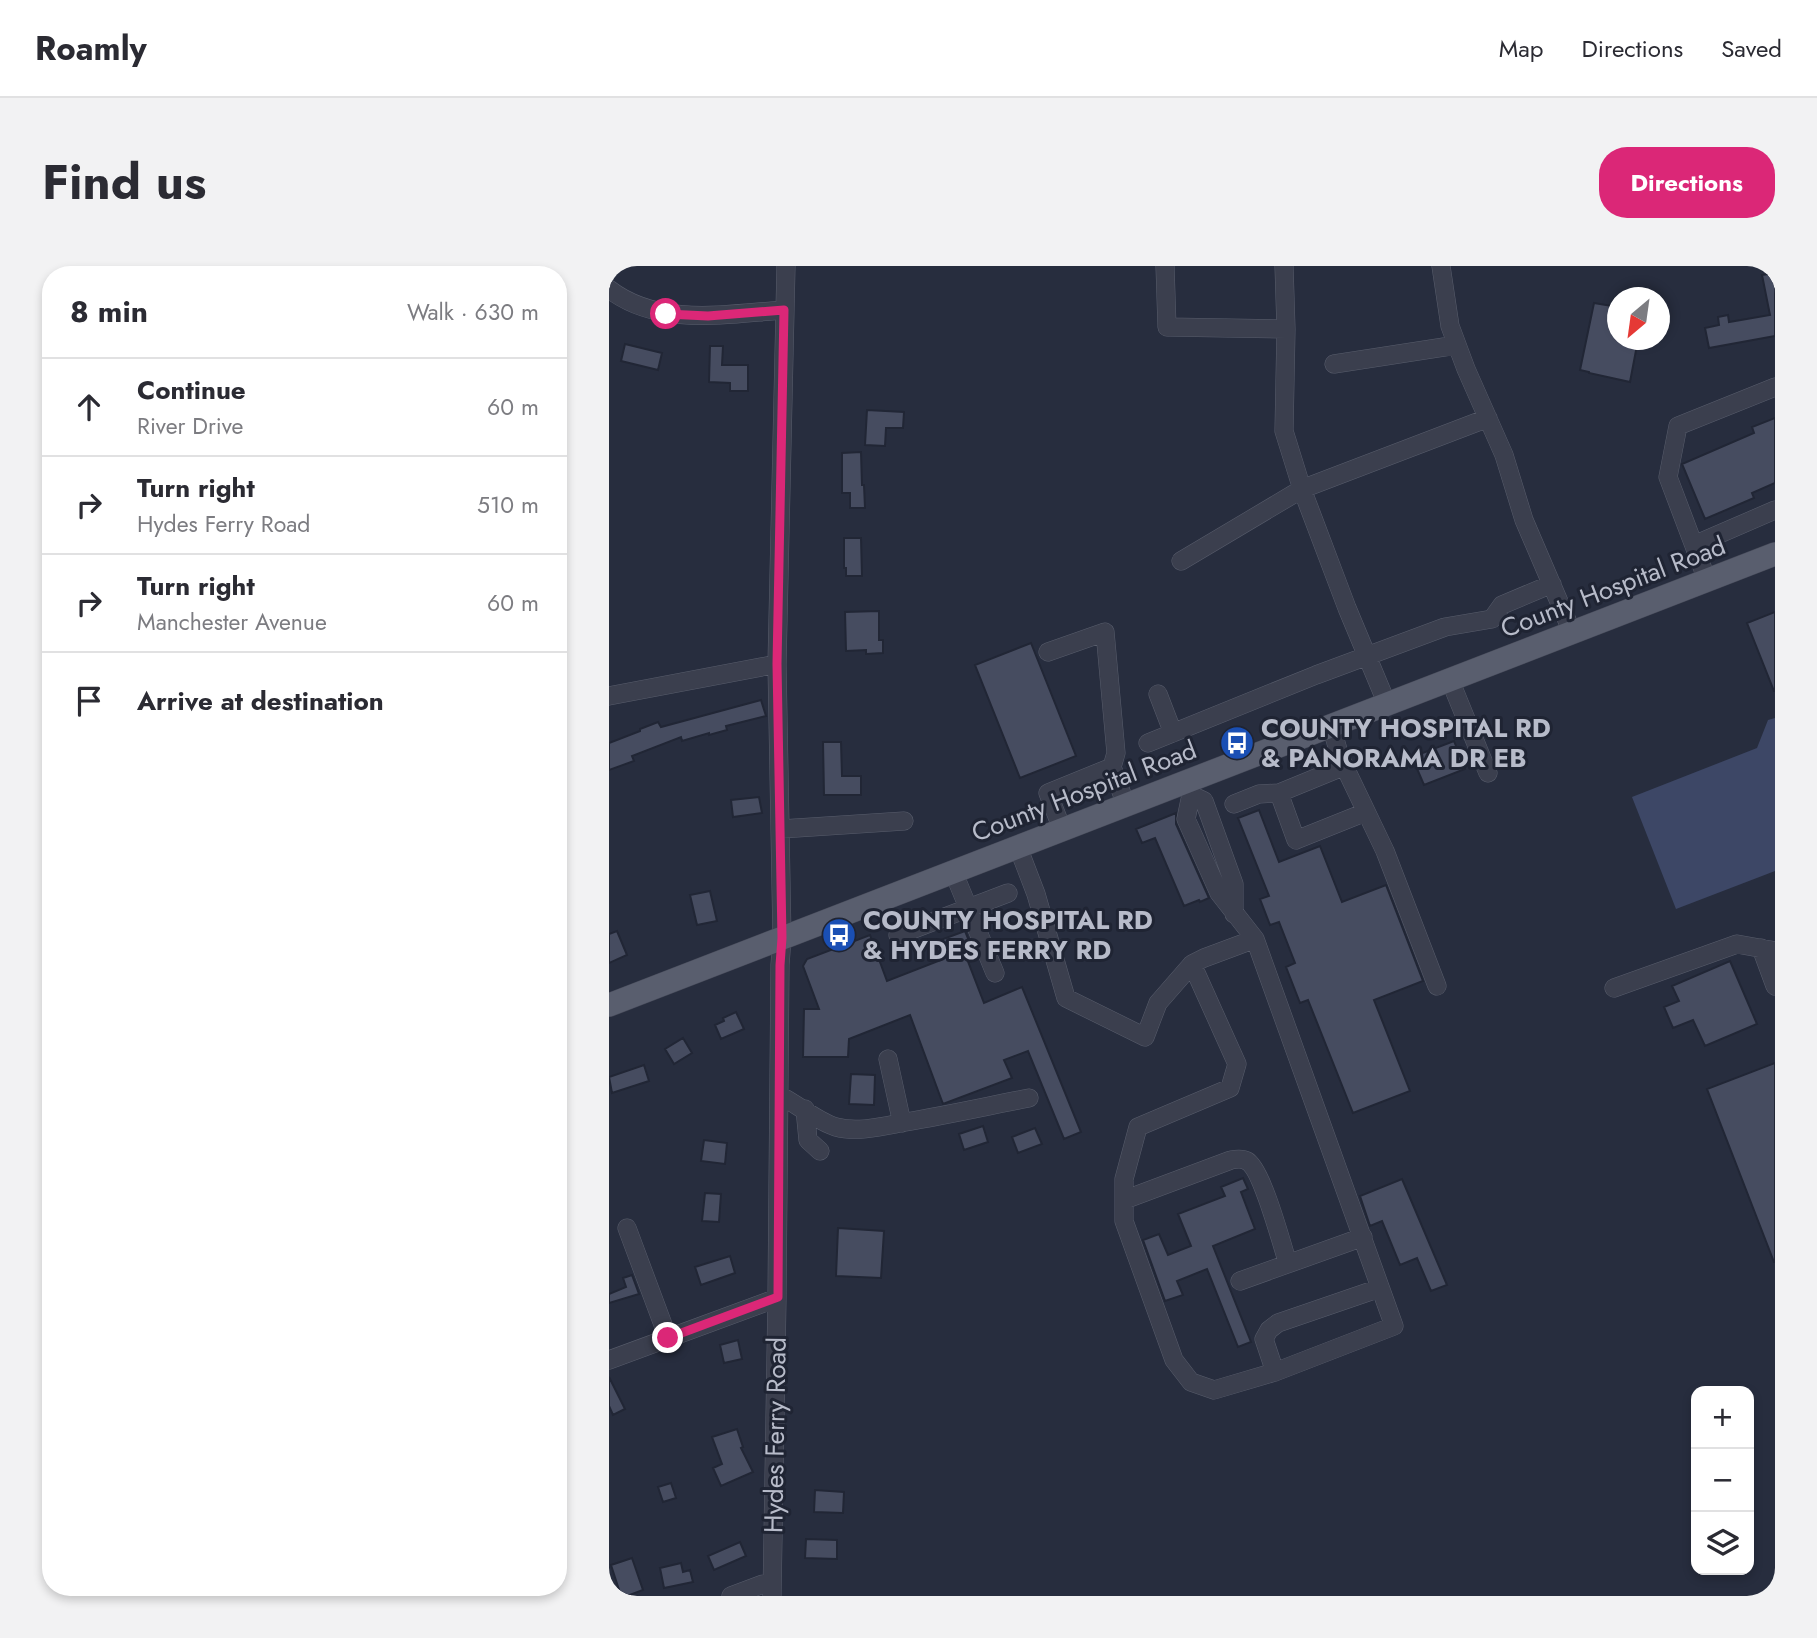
<!DOCTYPE html>
<meta charset="utf-8">
<style>
:root{--surface:#fff;--page:#f2f2f3;--text:#2b2b33;--muted:#7c7c81;--line:#e1e1e2;--accent:#db2777}
body{margin:0;font-family:Jost,sans-serif;background:var(--page);color:var(--text)}
.controls{position:absolute;right:21px;bottom:21px;display:grid;overflow:hidden;border-radius:14px;box-shadow:0 4px 10px #0003}
.controls button{width:63px;height:63px;display:grid;place-items:center;padding:0;border:0;border-bottom:2px solid var(--line);background:var(--surface);color:var(--text);font:35px sans-serif}
.compass{position:absolute;left:998px;top:21px;width:63px;height:63px;border-radius:50%;background:var(--surface);box-shadow:0 4px 10px #0003;rotate:209deg}
.stop{position:absolute;width:21px;height:21px;margin:-16px;border:5px solid #db2777;border-radius:50%;background:#fff}
.stop.end{background:#db2777;border-color:#fff;box-shadow:0 2px 7px #0008}
.list{margin:0;padding:0;list-style:none}
h2{display:flex;justify-content:space-between;align-items:center;height:91px;margin:0;padding:0 28px;font-size:30px}
h2 small{font-size:23px;font-weight:400;color:var(--muted)}
.list li{display:grid;grid-template-columns:46px 1fr auto;gap:21px;align-items:center;box-sizing:border-box;height:98px;padding:0 28px;border-top:2px solid var(--line)}
.list b{display:block;font-size:26px;white-space:nowrap}
.list p{margin:0;font-size:23px;white-space:nowrap;color:var(--muted)}
.list em{font-size:23px;font-style:normal;color:var(--muted)}
.icon{flex:none;width:38px;height:38px;fill:none;stroke:currentColor;stroke-width:2;stroke-linecap:round;stroke-linejoin:round}
.map{position:relative;flex:none;width:1166px;height:1330px;overflow:hidden;border-radius:28px}
header{display:flex;align-items:center;gap:42px;box-sizing:border-box;height:98px;padding:0 35px;background:var(--surface);border-bottom:2px solid var(--line)}
header strong{font-size:33px}
nav{display:flex;gap:38px;margin-inline-start:auto;font-size:24px}
.intro{display:flex;align-items:center;justify-content:space-between;box-sizing:border-box;height:168px;padding:0 42px}
h1{margin:0;font-size:49px}
.button{padding:18px 32px;border-radius:28px;background:var(--accent);color:#fff;font-size:24px;font-weight:700}
main{display:flex;gap:42px;padding:0 42px}
aside{flex:1;background:var(--surface);border-radius:28px;box-shadow:0 4px 10px #0003}
.map>svg:first-child{display:block}
.water{fill:#3d4766}
.building{fill:#464c60;stroke:#212635;stroke-width:2}
.lines{fill:none;stroke-linecap:round;stroke-linejoin:round}
.minor-casing{stroke:#585d6c;stroke-width:19}
.major-casing{stroke:#444857;stroke-width:24}
.minor{stroke:#3b3f4e;stroke-width:18}
.major{stroke:#595e6e;stroke-width:23}
.route{stroke:#db2777;stroke-width:9}
.labels{text-anchor:middle;dominant-baseline:central;stroke-width:6;stroke-linejoin:round;paint-order:stroke}
.street-label{font-size:26px;fill:#b7bbc9;stroke:#1f2433}
.poi-label{font-size:26px;font-weight:bold;fill:#b7bbc9;stroke:#1f2433;text-anchor:start}
</style>
<header>
<strong>Roamly</strong>
<nav><a>Map</a><a>Directions</a><a>Saved</a></nav>
</header>
<div class="intro"><h1>Find us</h1><a class="button">Directions</a></div>
<main>
<aside>
<h2>8 min<small>Walk · 630 m</small></h2>
<ul class="list">
<li><svg class="icon" aria-label="ahead" viewBox="0 0 24 24"><path d="M12 20V5M6 11l6-6 6 6"/></svg><div><b>Continue</b><p>River Drive</p></div><em>60 m</em></li>
<li><svg class="icon" aria-label="right" viewBox="0 0 24 24"><path d="M7 20v-9h11M14 6l5 5-5 5"/></svg><div><b>Turn right</b><p>Hydes Ferry Road</p></div><em>510 m</em></li>
<li><svg class="icon" aria-label="right" viewBox="0 0 24 24"><path d="M7 20v-9h11M14 6l5 5-5 5"/></svg><div><b>Turn right</b><p>Manchester Avenue</p></div><em>60 m</em></li>
<li><svg class="icon" aria-label="arrive" viewBox="0 0 24 24"><path d="M6 21V4h12l-3 4 3 4H6"/></svg><div><b>Arrive at destination</b></div></li>
</ul>
</aside>
<div class="map">
<svg width="1166" height="1330" viewBox="0 0 1166 1330">
<rect width="100%" height="100%" fill="#272d3e"/>
<!-- water -->
<path class="water" d="M1166 452V605L1067 643 1023 531 1148 482 1159 454Z"/>
<!-- building -->
<path class="building" d="M1166 7V70L1100 82 1096 62 1110 59 1109 51 1119 49 1120 56 1161 49 1153 9Z
M985 37 1009 41V74H1029L1021 116 980 107V106L971 104Z
M16 78 53 87 49 104 12 95Z
M101 80H114L113 99H139V125H121V117L100 116Z
M258 144 295 146 294 162H277L276 180 256 179Z
M1166 152V217L1143 227 1145 232 1096 253 1073 198 1145 167 1143 161Z
M252 186 253 219H255L256 242H241V227H233V187Z
M235 272H252L253 310H237V302H235Z
M270 345V374H274V387L257 388V384L237 385 236 346Z
M1166 346V425H1165L1138 357Z
M422 377 467 490 411 512 366 399Z
M152 434 157 450 117 460 118 464 100 469V467L73 475 72 471 23 490 25 495 0 504V477L31 465V463L49 456 52 461Z
M845 475 856 503 815 519 803 491Z
M214 476H232L233 510H252V529H215Z
M150 531 153 547 124 551 122 534Z
M650 544 670 596 711 580 733 636 777 619 814 715 765 734 801 825 744 847 699 734 691 737 677 701 686 697 670 656 661 659 651 633 660 630 629 552Z
M567 547V558L600 632 591 636 590 634 575 640 546 572 533 577 527 563Z
M101 625 108 655 88 659 81 629Z
M8 665 18 689 0 697V668Z
M356 665 363 682 355 685 375 737 413 721 472 866 455 873 419 785 395 794 403 812 334 838 301 749 240 773 239 791H194L195 743H210L194 700 198 693 261 669 278 715 332 694 326 676Z
M1121 695 1148 758 1096 780 1084 754 1064 762 1055 741 1070 735 1063 720Z
M127 746 135 763 112 773 106 759 115 755 114 752Z
M74 772 83 787 65 798 56 783Z
M1166 797V996H1165L1098 823Z
M35 799 40 815 3 827 0 811Z
M242 808 266 809 265 839 240 838Z
M374 860 379 876 355 884 350 868Z
M426 862 433 878 409 887 403 871Z
M95 874 118 877 116 898 92 895Z
M634 912 639 923 632 926 646 963 604 980 642 1076 629 1081 598 1003 568 1015 574 1029 556 1035 534 974 550 968 559 989 582 980 569 948 616 930 612 921Z
M793 913 838 1019 822 1025 808 992 791 999 773 955 761 960 751 930Z
M96 927 112 928 110 956 93 955Z
M229 962 275 965 272 1012 227 1010Z
M121 990 126 1007 92 1019 86 1001Z
M23 1009 30 1028 0 1037V1028L17 1021 14 1012Z
M129 1074 133 1093 115 1097 111 1079Z
M0 1111 16 1143 4 1149 0 1140Z
M128 1163 134 1181 132 1182 144 1206 112 1220 104 1202 113 1198 103 1171Z
M62 1217 67 1232 54 1236 49 1221Z
M206 1224 235 1226 234 1247 205 1246Z
M197 1273 228 1274V1293L196 1292Z
M131 1276 137 1290 105 1304 99 1290Z
M23 1292 34 1324 18 1330H12L2 1299Z
M72 1297 74 1306 81 1304 84 1316 55 1322 51 1302Z"/>
<g class="lines">
<!-- minor casing -->
<g class="minor-casing">
<path id="minor" d="M556 0 558 61 677 63
M675 0 677 63 675 165 693 223 879 152
M832 0 841 60 857 103 895 189 915 254 963 366
M0 23C49 61 117 48 175 44
M725 98 848 79
M1085 279 1166 244
M572 295 693 223 738 342 778 438
M1098 314 1059 211 1069 160 1166 121
M439 386 496 366 507 487 503 501
M841 414 879 507
M549 428 564 467
M0 430 168 398
M722 459 731 491 776 585 828 720
M539 477 707 409 836 361 883 353 893 339 943 318
M582 513V529L577 553 610 627 646 673 785 1060 666 1106 605 1124 582 1116 565 1094 515 955V913L529 861 621 822 628 798 583 698 595 692 646 673
M670 527 687 574 757 546
M582 529 595 535 625 618V648
M625 538 650 528 670 527 736 500
M172 563 295 555
M453 563 439 527 503 501 517 539
M409 581 427 628 457 732 536 771 549 737 583 698
M344 605 386 707
M289 669 399 627
M1152 682 1166 720
M1005 722 1128 678 1166 685
M279 793 293 857
M170 829C188 838 209 856 227 861 249 867 275 860 297 856 338 849 379 840 420 832
M196 843 199 874 211 885
M515 934 622 894C627 893 633 892 638 895 653 903 673 979 679 998
M18 962 59 1072
M631 1015 754 971
M0 1094 168 1032
M666 1106 655 1073 660 1064 669 1057 771 1022
M122 1330 154 1318 163 1319
M163 1330 168 1032 171 699 173 672 168 398 177 0"/>
</g>
<!-- major casing -->
<g class="major-casing">
<path id="major" d="M0 739 1166 288"/>
</g>
<!-- minor -->
<use href="#minor" class="minor"/>
<!-- major -->
<use href="#major" class="major"/>
</g>
<g class="lines">
<!-- route -->
<path class="route" d="M57 48 99 50 175 44 168 398 173 672 171 699 169 1031 59 1072"/>
</g>
<!-- icons -->
<defs>
<g id="bus-disc" transform="scale(1.75)"><circle r="9.5" fill="#1a4fb4" stroke="#1f2433"/><path d="M-5-6H5V4H4V6H2V4H-2V6H-4V4H-5ZM-3.5-4V0h7V-4ZM-3.5 1.2v1.5H-2V1.2ZM2 1.2v1.5H3.5V1.2Z" fill="#fff"/></g>
</defs>
<g fill-rule="evenodd">
<use href="#bus-disc" x="628" y="477"/>
<use href="#bus-disc" x="230" y="669"/>
</g>
<g class="labels">
<!-- street labels -->
<g class="street-label">
<text transform="translate(1004 321) rotate(-21)">County Hospital Road</text>
<text transform="translate(475 525) rotate(-21)">County Hospital Road</text>
<text transform="translate(166 1169) rotate(-89)">Hydes Ferry Road</text>
</g>
<!-- poi labels -->
<g class="poi-label">
<text x="652" y="462">COUNTY HOSPITAL RD<tspan x="652" dy="30">&amp; PANORAMA DR EB</tspan></text>
<text x="254" y="654">COUNTY HOSPITAL RD<tspan x="254" dy="30">&amp; HYDES FERRY RD</tspan></text>
</g>
</g>
</svg>
<div class="controls">
<button>+</button>
<button>−</button>
<button><svg class="icon" aria-label="layers" viewBox="0 0 24 24"><path d="M12 4l9 5-9 5-9-5zM3 14l9 5 9-5"/></svg></button>
</div>
<svg class="compass" viewBox="-18 -18 36 36"><path d="M0-13l5 13h-10z" fill="#e53935"/><path d="M0 13l5-13h-10z" fill="#7c7c81"/></svg>
<div class="stop" style="left:57px;top:48px"></div>
<div class="stop end" style="left:59px;top:1072px"></div>
</div>
</main>
